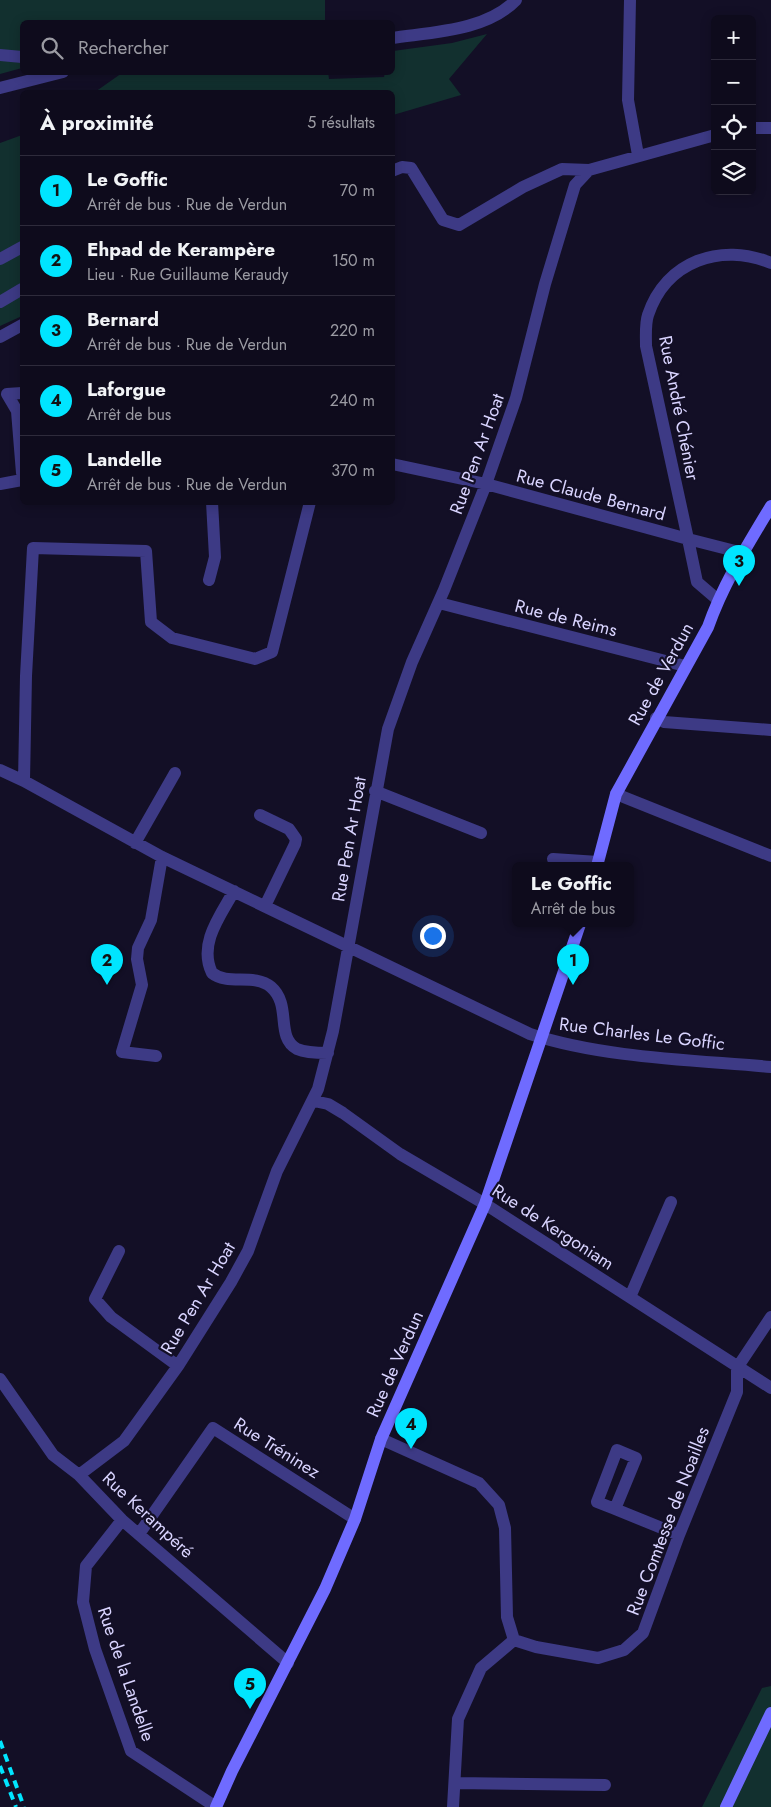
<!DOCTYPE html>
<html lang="fr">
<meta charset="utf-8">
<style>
:root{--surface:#0e0b1c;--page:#1c1929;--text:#f1f3f6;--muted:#9b9ba3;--line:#2e2b3b;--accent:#00e5ff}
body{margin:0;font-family:Jost,sans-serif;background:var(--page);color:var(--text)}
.controls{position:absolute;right:15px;top:15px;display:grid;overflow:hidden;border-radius:8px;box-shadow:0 2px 12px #0003}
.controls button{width:45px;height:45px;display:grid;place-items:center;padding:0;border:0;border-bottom:1px solid var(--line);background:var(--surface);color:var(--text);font:25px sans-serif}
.you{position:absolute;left:432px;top:935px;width:18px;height:18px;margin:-12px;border:4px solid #fff;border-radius:50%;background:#1a73e8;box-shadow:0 0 0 8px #1a73e833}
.badge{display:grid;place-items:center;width:32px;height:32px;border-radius:50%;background:var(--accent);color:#111;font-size:16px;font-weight:700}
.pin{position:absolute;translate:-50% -41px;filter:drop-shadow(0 1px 2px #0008)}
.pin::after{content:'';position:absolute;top:26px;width:18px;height:15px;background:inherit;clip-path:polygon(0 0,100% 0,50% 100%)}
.popup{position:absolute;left:512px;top:862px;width:122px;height:65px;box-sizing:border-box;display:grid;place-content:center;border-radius:8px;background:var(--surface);filter:drop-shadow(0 1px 4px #0005);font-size:16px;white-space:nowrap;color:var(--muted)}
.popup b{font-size:19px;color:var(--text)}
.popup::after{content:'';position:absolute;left:50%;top:100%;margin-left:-10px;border:10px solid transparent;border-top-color:var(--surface)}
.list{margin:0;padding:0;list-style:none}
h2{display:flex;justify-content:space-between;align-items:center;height:65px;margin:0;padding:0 20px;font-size:21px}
h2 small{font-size:16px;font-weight:400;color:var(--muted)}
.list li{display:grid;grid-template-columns:32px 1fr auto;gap:15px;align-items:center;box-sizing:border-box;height:70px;padding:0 20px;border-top:1px solid var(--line)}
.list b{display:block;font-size:19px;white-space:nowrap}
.list p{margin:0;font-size:16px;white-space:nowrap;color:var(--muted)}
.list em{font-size:16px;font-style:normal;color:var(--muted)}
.icon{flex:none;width:28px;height:28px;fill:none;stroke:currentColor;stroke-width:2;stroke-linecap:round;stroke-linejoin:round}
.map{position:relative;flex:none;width:771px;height:1807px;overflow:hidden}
.search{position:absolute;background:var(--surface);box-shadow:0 2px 12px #0003;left:20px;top:20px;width:375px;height:55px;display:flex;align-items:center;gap:12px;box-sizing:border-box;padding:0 18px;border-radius:8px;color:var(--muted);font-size:19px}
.panel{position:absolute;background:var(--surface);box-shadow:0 2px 12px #0003;left:20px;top:90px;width:375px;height:415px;border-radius:8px}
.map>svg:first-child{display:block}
.green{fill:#12302f}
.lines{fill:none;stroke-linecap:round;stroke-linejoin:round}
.street{stroke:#3d3a85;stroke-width:12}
.secondary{stroke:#6f6bff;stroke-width:12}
.rail{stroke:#00e5ff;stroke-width:4;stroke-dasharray:8 6;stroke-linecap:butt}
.labels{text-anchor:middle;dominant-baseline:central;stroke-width:4.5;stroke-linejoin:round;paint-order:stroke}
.street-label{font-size:18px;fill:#d9d4ff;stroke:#130f26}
</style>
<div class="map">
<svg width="771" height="1807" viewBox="0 0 771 1807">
<rect width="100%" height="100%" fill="#130f26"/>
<!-- green -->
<path class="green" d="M0 0H325V22H22V68L0 74Z
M487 34 449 79 461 95 393 115 392 92H95L122 73 328 72 329 79 384 77 385 73 392 72 393 51 452 43Z
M22 135V316L0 326V143Z
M771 1686V1807H702L762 1688Z"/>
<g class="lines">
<!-- street -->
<path class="street" d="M630 0 628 100 638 155
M392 38C432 32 486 31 516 0
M0 55 22 57
M0 88 63 72
M752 128H771
M392 171 402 167 411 168 443 220 459 225 523 187 562 169 589 170 715 135
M0 259 22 247
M0 302 22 289
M0 337 22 325
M22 393 7 394 17 411 22 473
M392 464 486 484 688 539 646 346C646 336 645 324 648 315 666 261 721 242 771 263
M0 484 22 480
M209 580 215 557 212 502
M718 600 697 582 688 539 743 553
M439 603 685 666
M656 718 664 722 771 730
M0 770 24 781 162 857 530 1034C603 1058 694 1060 771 1067
M24 781 26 676 33 548 146 551 151 622 172 638 255 659 272 652 310 502
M375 791 481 833
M616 794 771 856
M260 815 289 829 296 839 295 844 265 906
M135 843 175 773
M553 859 598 862
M234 891C220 916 198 944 212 973 228 986 254 973 271 987 292 1005 275 1037 297 1049 306 1053 318 1053 328 1053
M156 1056 122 1052 142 985 137 959 138 948 151 920 162 857
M314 1101 328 1104 343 1113 400 1154 485 1204 771 1388
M119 1251 95 1299 111 1317 178 1366
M630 1297 671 1202
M0 1379 53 1455 79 1475 122 1520 288 1663
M381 1439 479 1483 499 1505 505 1528 507 1617 514 1640
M79 1475 124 1441 178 1366 231 1282 248 1251 277 1171 318 1089 333 1031 388 729 412 662 444 590 486 484 516 398 545 284 575 185 589 170
M615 1509 597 1502 617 1450 636 1458 615 1509 679 1535
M122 1520 86 1566 83 1602 95 1649 131 1751 216 1807
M139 1534 213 1428 355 1519
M514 1640 536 1647 598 1658 624 1650 643 1633 679 1535 737 1392V1368L771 1317
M455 1783 605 1785
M453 1807 458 1719 481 1668 514 1640"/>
<!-- secondary -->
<path class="secondary" d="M597 866 616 794 708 627C723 584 747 546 771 506
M216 1807 232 1771 325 1589 355 1519 381 1439 485 1204 580 924
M726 1807 771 1713"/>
<!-- rail -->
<path class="rail" d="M0 1741 24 1807
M0 1766 16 1807"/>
</g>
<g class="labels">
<!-- street labels -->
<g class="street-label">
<text transform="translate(679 408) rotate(79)">Rue André Chénier</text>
<text transform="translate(477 454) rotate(-70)">Rue Pen Ar Hoat</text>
<text transform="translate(591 495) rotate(15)">Rue Claude Bernard</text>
<text transform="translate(566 618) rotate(14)">Rue de Reims</text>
<text transform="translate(661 674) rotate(-61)">Rue de Verdun</text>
<text transform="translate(349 839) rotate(-80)">Rue Pen Ar Hoat</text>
<text transform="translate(642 1034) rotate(7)">Rue Charles Le Goffic</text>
<text transform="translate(553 1227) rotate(33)">Rue de Kergoniam</text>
<text transform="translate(198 1298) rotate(-59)">Rue Pen Ar Hoat</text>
<text transform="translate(395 1364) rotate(-66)">Rue de Verdun</text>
<text transform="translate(277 1448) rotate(32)">Rue Tréninez</text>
<text transform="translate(148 1515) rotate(43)">Rue Kerampéré</text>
<text transform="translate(668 1521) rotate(-69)">Rue Comtesse de Noailles</text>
<text transform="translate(126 1674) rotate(71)">Rue de la Landelle</text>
</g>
</g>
</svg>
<div class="controls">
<button>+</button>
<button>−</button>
<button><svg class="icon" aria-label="locate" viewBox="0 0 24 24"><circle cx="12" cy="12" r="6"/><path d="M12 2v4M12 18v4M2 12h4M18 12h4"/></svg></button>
<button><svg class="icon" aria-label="layers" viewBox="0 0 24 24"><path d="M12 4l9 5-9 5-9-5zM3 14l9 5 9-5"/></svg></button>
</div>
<div class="you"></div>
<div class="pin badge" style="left:573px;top:985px">1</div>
<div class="popup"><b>Le Goffic</b>Arrêt de bus</div>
<div class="pin badge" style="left:107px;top:985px">2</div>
<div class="pin badge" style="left:739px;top:586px">3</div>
<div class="pin badge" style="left:411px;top:1449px">4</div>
<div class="pin badge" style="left:250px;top:1709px">5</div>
<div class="search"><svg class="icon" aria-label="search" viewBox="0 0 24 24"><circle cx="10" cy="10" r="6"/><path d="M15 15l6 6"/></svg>Rechercher</div>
<section class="panel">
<h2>À proximité<small>5 résultats</small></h2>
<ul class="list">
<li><span class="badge">1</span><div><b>Le Goffic</b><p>Arrêt de bus · Rue de Verdun</p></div><em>70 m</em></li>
<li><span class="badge">2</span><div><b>Ehpad de Kerampère</b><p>Lieu · Rue Guillaume Keraudy</p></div><em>150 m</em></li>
<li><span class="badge">3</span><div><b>Bernard</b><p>Arrêt de bus · Rue de Verdun</p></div><em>220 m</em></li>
<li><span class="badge">4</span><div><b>Laforgue</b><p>Arrêt de bus</p></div><em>240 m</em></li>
<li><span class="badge">5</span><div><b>Landelle</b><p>Arrêt de bus · Rue de Verdun</p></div><em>370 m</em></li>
</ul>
</section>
</div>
